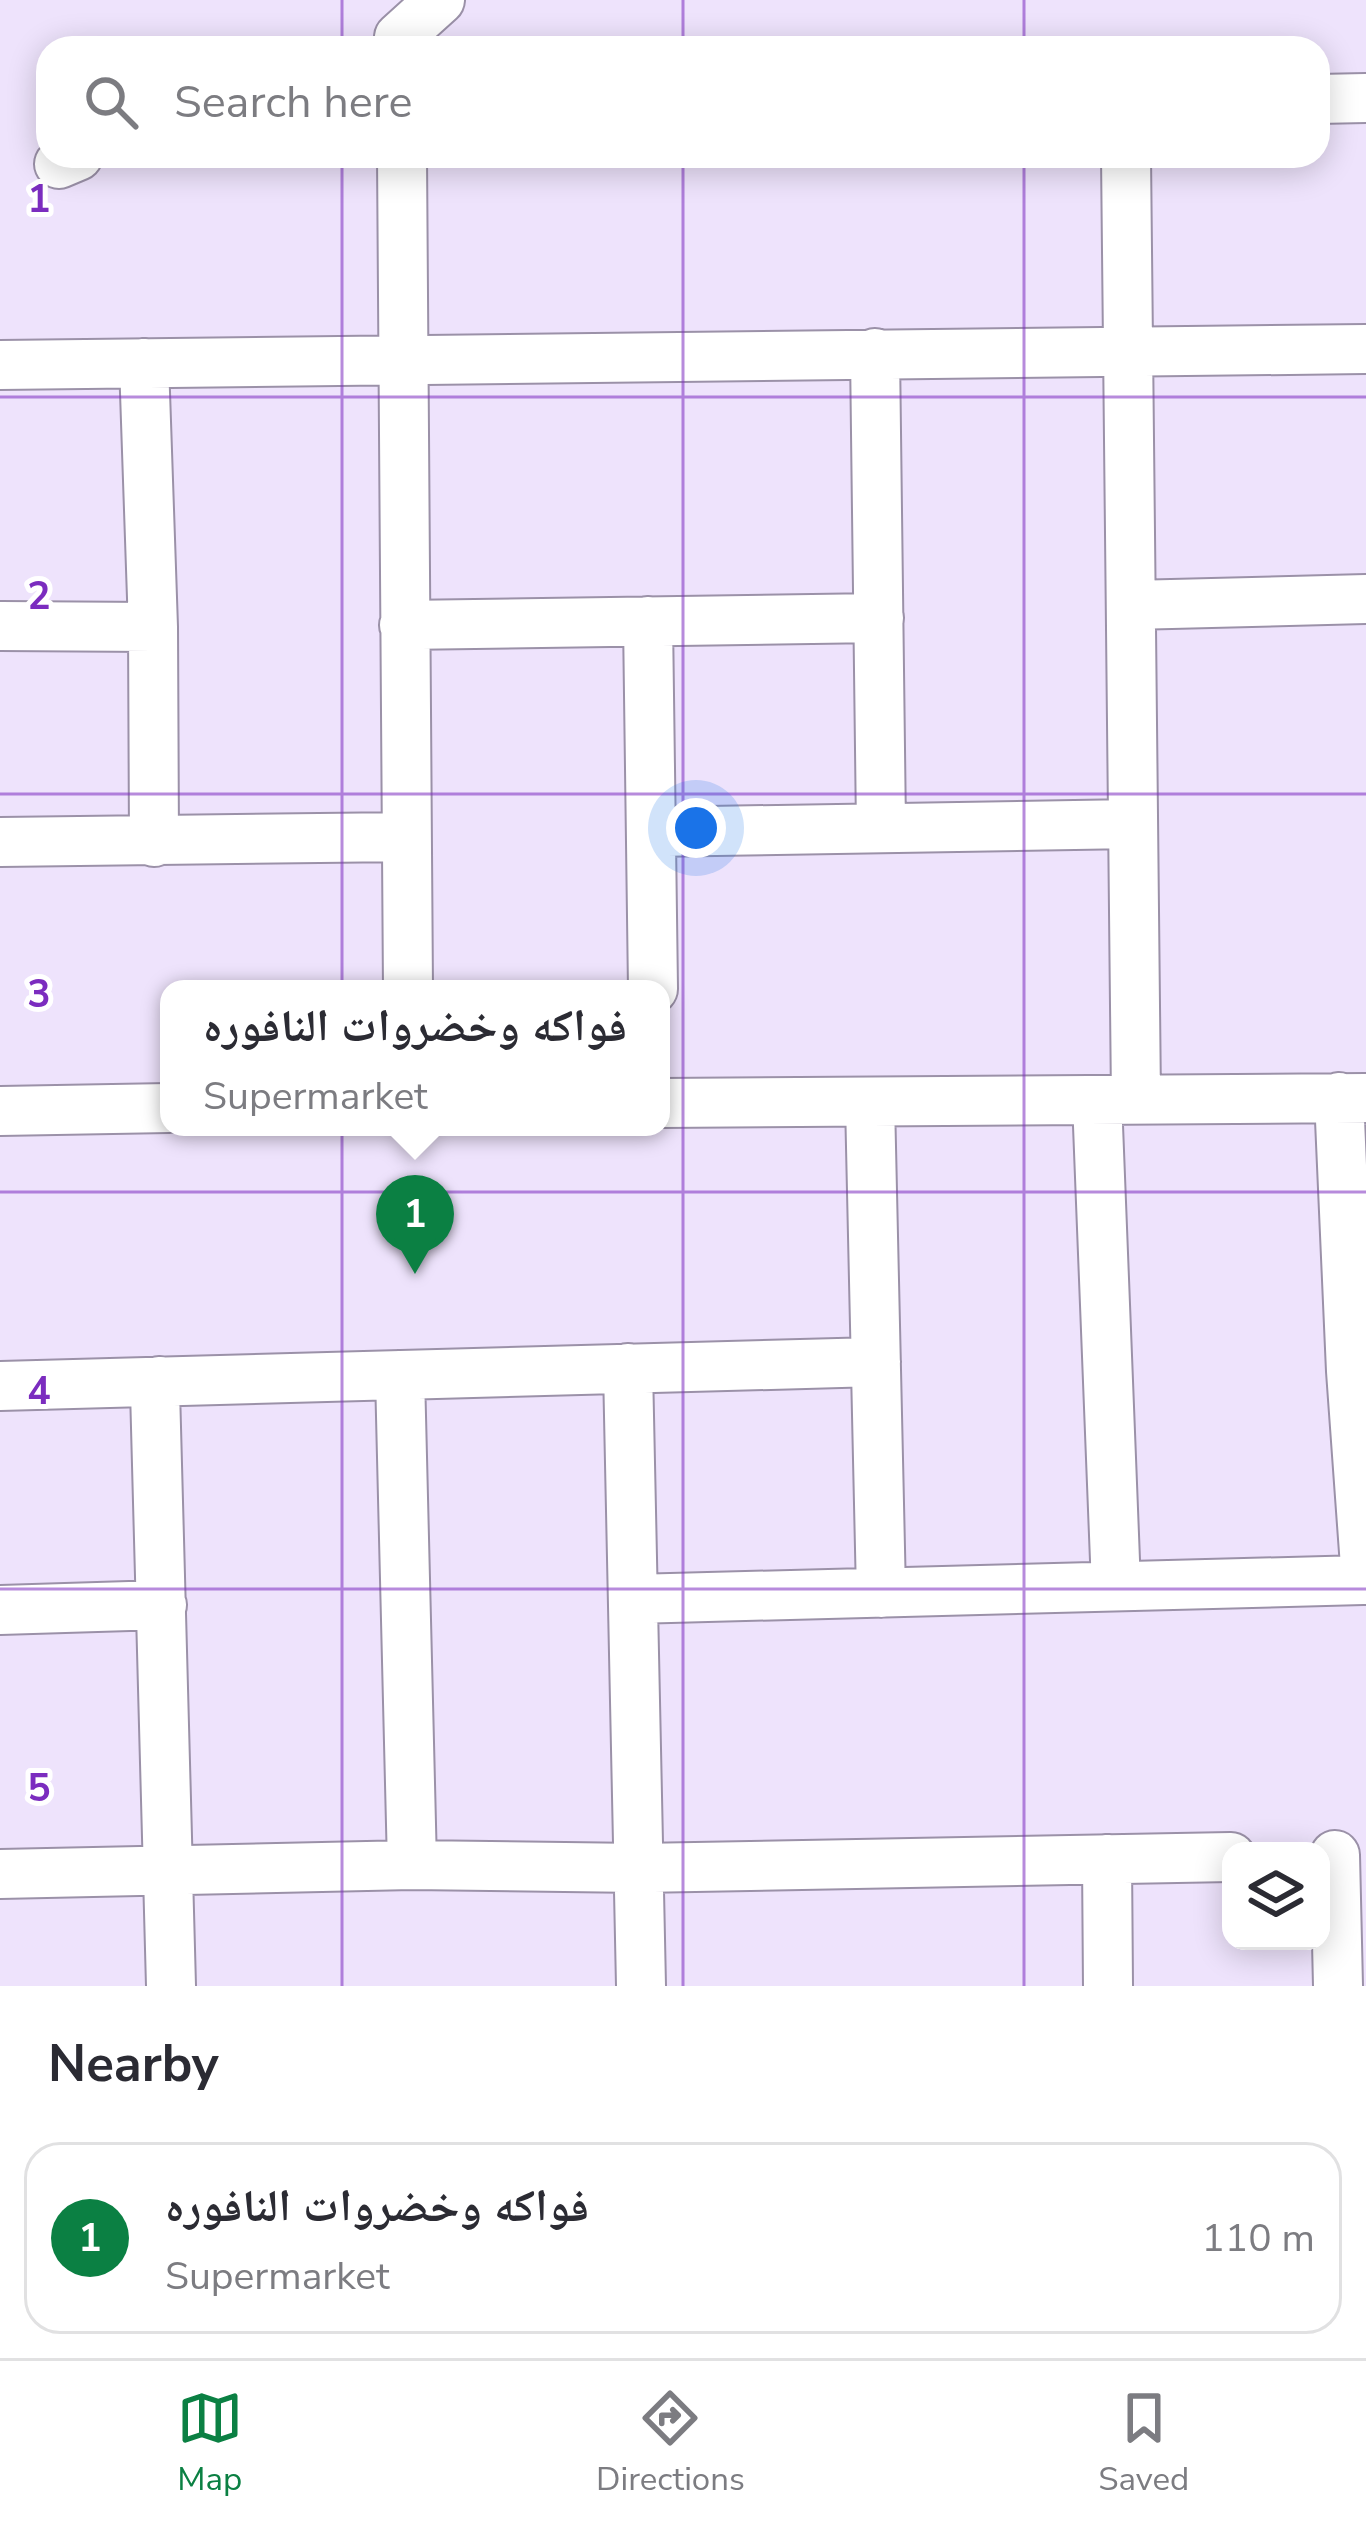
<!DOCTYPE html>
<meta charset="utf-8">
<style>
:root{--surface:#fff;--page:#f7f7f7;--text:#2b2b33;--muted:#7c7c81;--line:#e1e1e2;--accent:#0b8043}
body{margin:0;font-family:"Nunito Sans","Noto Naskh Arabic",sans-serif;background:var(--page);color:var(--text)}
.controls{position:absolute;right:36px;bottom:36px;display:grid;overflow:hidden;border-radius:24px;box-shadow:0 6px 30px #0003}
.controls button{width:108px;height:108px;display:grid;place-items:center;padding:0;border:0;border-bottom:3px solid var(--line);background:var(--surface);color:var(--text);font:60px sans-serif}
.you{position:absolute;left:696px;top:828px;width:42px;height:42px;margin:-30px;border:9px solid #fff;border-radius:50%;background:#1a73e8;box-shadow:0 0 0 18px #1a73e833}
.badge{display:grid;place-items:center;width:78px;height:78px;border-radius:50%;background:var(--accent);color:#fff;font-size:39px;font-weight:700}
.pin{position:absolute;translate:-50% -99px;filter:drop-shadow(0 3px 6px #0008)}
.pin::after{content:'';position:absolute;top:63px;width:42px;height:36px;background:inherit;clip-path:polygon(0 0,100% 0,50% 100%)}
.popup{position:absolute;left:160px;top:980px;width:510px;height:156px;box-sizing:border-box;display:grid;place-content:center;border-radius:24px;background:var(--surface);filter:drop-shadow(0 3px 9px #0005);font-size:39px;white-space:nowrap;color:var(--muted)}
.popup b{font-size:45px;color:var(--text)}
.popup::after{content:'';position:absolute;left:50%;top:100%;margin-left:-24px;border:24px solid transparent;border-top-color:var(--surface)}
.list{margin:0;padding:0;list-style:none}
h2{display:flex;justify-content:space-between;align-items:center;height:156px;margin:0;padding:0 48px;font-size:51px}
h2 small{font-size:39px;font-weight:400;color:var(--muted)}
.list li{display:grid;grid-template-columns:78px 1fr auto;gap:36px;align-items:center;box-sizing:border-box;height:192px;margin:0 24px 24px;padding:0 24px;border:3px solid var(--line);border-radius:36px}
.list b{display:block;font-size:45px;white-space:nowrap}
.list p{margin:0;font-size:39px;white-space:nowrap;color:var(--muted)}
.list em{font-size:39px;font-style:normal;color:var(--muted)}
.icon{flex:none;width:66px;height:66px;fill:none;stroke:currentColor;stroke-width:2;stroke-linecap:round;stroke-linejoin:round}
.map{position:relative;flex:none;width:1366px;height:1986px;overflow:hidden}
.search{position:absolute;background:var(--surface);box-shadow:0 6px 30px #0003;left:36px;right:36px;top:36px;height:132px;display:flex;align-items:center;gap:30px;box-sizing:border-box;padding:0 42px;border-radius:36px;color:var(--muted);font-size:45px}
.sheet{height:372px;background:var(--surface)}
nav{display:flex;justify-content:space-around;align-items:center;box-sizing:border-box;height:168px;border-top:3px solid var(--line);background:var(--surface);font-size:33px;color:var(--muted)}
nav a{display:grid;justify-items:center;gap:6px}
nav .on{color:var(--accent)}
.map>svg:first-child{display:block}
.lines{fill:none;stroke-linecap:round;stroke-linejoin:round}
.minor-casing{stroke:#9b91a8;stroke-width:52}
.minor{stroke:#fff;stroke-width:48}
.grid{fill:none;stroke:#7b2cbf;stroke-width:3;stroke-opacity:0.55}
.grid-label{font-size:39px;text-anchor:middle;font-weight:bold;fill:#7b2cbf;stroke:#fff;stroke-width:10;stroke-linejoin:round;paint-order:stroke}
</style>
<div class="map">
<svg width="1366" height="1986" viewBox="0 0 1366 1986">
<rect width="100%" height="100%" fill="#eee3fc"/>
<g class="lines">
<!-- minor casing -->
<g class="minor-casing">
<path id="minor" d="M398 48 399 37 440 0
M1318 99 1366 98
M402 156 408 989
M1126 156 1136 1099
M59 164 78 156
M875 353 881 828
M144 363 153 627 154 842
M0 365 1366 349
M1131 605 1366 599
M648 621 653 989
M404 625 879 618
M0 626 153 627
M651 832 1133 824
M0 842 406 837
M1339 1097 1351 1371 1366 1580
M1097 1100 1116 1586
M870 1102 881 1593
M661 1103 1366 1098
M0 1111 169 1108
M628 1368 641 1986
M400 1375 412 1865
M159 1381 155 1390 171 1986
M0 1386 876 1362
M633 1599 1363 1580
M0 1610 162 1605
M1335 1855 1338 1986
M1107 1859 1108 1986
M0 1874 412 1865 640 1868 1231 1857"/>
</g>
<!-- minor -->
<use href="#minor" class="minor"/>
</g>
<!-- grid -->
<path class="grid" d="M342 0V48M683 0V48M1024 0V48M342 156V1986M683 156V1986M1024 156V1986M0 397H1366M0 794H1366M0 1192H1366M0 1589H1366"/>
<g class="grid-label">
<text x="39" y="212">1</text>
<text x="39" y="609">2</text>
<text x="39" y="1007">3</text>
<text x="39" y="1404">4</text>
<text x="39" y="1801">5</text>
</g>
</svg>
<div class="controls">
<button><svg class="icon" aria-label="layers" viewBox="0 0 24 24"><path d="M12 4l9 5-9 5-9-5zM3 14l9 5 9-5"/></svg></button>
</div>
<div class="you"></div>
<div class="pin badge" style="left:415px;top:1274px">1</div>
<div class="popup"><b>فواكه وخضروات النافوره</b>Supermarket</div>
<div class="search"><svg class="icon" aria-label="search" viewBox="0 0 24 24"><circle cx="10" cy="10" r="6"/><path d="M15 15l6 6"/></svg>Search here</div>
</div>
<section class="sheet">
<h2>Nearby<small></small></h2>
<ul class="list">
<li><span class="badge">1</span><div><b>فواكه وخضروات النافوره</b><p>Supermarket</p></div><em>110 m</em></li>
</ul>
</section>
<nav>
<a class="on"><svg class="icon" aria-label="map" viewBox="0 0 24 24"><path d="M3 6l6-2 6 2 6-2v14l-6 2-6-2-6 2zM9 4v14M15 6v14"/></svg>Map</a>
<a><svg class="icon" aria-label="directions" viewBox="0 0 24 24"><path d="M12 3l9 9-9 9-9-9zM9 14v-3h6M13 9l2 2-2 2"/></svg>Directions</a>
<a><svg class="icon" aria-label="saved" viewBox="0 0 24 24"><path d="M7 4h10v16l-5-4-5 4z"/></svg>Saved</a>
</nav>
